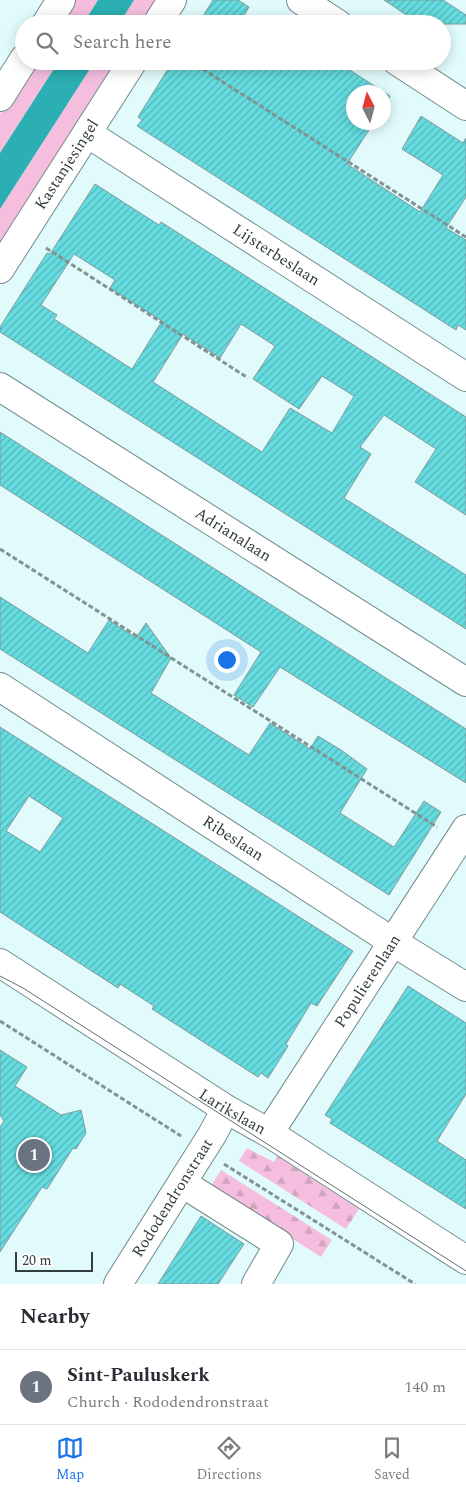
<!DOCTYPE html>
<meta charset="utf-8">
<style>
:root{--surface:#fff;--page:#f2f2f3;--text:#2b2b33;--muted:#7c7c81;--line:#e1e1e2;--accent:#1a73e8}
body{margin:0;font-family:Spectral,serif;background:var(--page);color:var(--text)}
.compass{position:absolute;left:346px;top:85px;width:45px;height:45px;border-radius:50%;background:var(--surface);box-shadow:0 2px 12px #0003;rotate:354deg}
.scale{position:absolute;left:15px;bottom:12px;width:78px;box-sizing:border-box;padding-left:5px;border:2px solid #323d3d;border-top:0;font-size:14px;line-height:18px;white-space:nowrap;color:#323d3d;-webkit-text-stroke:4px #fff;paint-order:stroke}
.you{position:absolute;left:226px;top:659px;width:18px;height:18px;margin:-12px;border:4px solid #fff;border-radius:50%;background:#1a73e8;box-shadow:0 0 0 8px #1a73e833}
.badge{display:grid;place-items:center;width:32px;height:32px;border-radius:50%;background:var(--accent);color:#fff;font-size:16px;font-weight:700}
.pin{position:absolute;translate:-50% -50%;border:2px solid #fff;box-shadow:0 1px 5px #0006}
.list{margin:0;padding:0;list-style:none}
h2{display:flex;justify-content:space-between;align-items:center;height:65px;margin:0;padding:0 20px;font-size:21px}
h2 small{font-size:16px;font-weight:400;color:var(--muted)}
.list li{display:grid;grid-template-columns:32px 1fr auto;gap:15px;align-items:center;box-sizing:border-box;height:75px;padding:0 20px;border-top:1px solid var(--line)}
.list b{display:block;font-size:19px;white-space:nowrap}
.list p{margin:0;font-size:16px;white-space:nowrap;color:var(--muted)}
.list em{font-size:16px;font-style:normal;color:var(--muted)}
.icon{flex:none;width:28px;height:28px;fill:none;stroke:currentColor;stroke-width:2;stroke-linecap:round;stroke-linejoin:round}
.map{position:relative;flex:none;width:466px;height:1284px;overflow:hidden}
.search{position:absolute;background:var(--surface);box-shadow:0 2px 12px #0003;left:15px;right:15px;top:15px;height:55px;display:flex;align-items:center;gap:12px;box-sizing:border-box;padding:0 18px;border-radius:28px;color:var(--muted);font-size:19px}
.sheet{height:140px;background:var(--surface)}
nav{display:flex;justify-content:space-around;align-items:center;box-sizing:border-box;height:70px;border-top:1px solid var(--line);background:var(--surface);font-size:14px;color:var(--muted)}
nav a{display:grid;justify-items:center;gap:2px}
nav .on{color:var(--accent)}
.map>svg:first-child{display:block}
.green{fill:#f5bede}
.forest{fill:url(#forest-firs)}
.water{fill:#2bafb2}
.building{fill:url(#building-hatch);stroke:#829a9b;fill-rule:evenodd}
.lines{fill:none;stroke-linecap:round;stroke-linejoin:round}
.minor-casing{stroke:#718a8a;stroke-width:30}
.path{stroke:#819393;stroke-width:3;stroke-dasharray:5 2.5;stroke-linecap:butt}
.minor{stroke:#fff;stroke-width:28}
.tram{stroke:#606f70;stroke-width:1}
.labels{text-anchor:middle;dominant-baseline:central;stroke-width:4;stroke-linejoin:round;paint-order:stroke}
.street-label{font-size:16px;fill:#323d3d;stroke:#fff}
</style>
<div class="map">
<svg width="466" height="1284" viewBox="0 0 466 1284">
<defs>
<pattern id="forest-firs" width="22" height="20" patternUnits="userSpaceOnUse" patternTransform="scale(1.25)"><rect width="22" height="20" fill="#f5bede"/><path d="M5 1l3.5 6h-7zM16 11l3.5 6h-7z" fill="#d2a4bf"/></pattern>
<pattern id="building-hatch" width="6" height="6" patternUnits="userSpaceOnUse" patternTransform="scale(1.25)"><rect width="6" height="6" fill="#65dde0"/><path d="M-1 1l2-2M0 6l6-6M5 7l2-2" fill="none" stroke="#54b4b7"/></pattern>
</defs>
<rect width="100%" height="100%" fill="#e1fbfc"/>
<!-- green -->
<path class="green" d="M72 0H98L83 24H57Z
M134 0H157L141 24H119Z
M33 61H59L0 153V114Z
M95 61H117L0 242V209Z"/>
<!-- forest -->
<path class="forest" d="M247 1148 274 1162 277 1156 359 1209 346 1229 239 1161Z
M221 1170 332 1240 321 1257 211 1186Z"/>
<!-- water -->
<path class="water" d="M98 0H134L119 24H83Z
M59 61H95L0 209V153Z"/>
<!-- building -->
<path class="building" d="M213 0H238L249 7 239 24H198Z
M384 0H443L466 15V24H420Z
M173 61H336L390 96 384 107V92H354V122H374L347 164 420 212 443 175 402 149 421 116 463 143 466 138V197L446 228 466 240V330L458 325 456 330 137 126 142 120 138 117Z
M95 184 159 225 161 222 227 264 466 417V515L415 482 436 449 384 415 360 447 371 454 344 498 466 575V629L0 332V327L47 253 50 254ZM74 254 115 280 110 288 162 321 132 369 54 319 57 315 41 305ZM241 324 275 346 253 379 299 409 322 376 354 396 332 433 290 408 262 452 153 382 183 334 220 358Z
M0 432 466 729V783L280 667 253 707 234 695 261 652 0 485Z
M0 597 88 653 109 620 136 638 146 623 171 658 151 693 249 755 270 723 310 749 318 736 341 750 367 769 340 813 394 847 424 801 441 812 389 895 0 649Z
M0 727 353 951 317 1006 311 1003 286 1044 288 1046 268 1078 261 1073 258 1077 152 1009 154 1006 120 984 118 988 0 912ZM29 796 63 818 40 852 6 831Z
M408 986 466 1023V1094L437 1141 466 1160V1209L330 1123 332 1119 325 1115Z
M0 1050 27 1067 15 1086 61 1115 81 1110 86 1133 76 1149 73 1148 47 1189 42 1187 0 1252V1127L4 1121 0 1115Z
M201 1216 244 1244 218 1284H158Z"/>
<g class="lines">
<!-- minor casing -->
<g class="minor-casing">
<g id="minor">
<path d="M301 0 338 24"/>
<path d="M46 24 61 0"/>
<path d="M157 24 172 0"/>
<path d="M397 61 466 106"/>
<path d="M0 97 24 59"/>
<path id="s1" d="M87 133 466 377"/>
<path id="s2" d="M0 269 133 61"/>
<path id="s3" d="M0 387 466 682"/>
<path id="s4" d="M0 687 393 942 466 987"/>
<path id="s5" d="M0 963 226 1109 269 1133 466 1260"/>
<path id="s6" d="M269 1133 466 829"/>
<path d="M182 1183 279 1244 256 1284"/>
<path id="s7" d="M118 1284 212 1135 226 1109"/>
</g>
</g>
<!-- path -->
<path class="path" d="M190 61 466 237
M46 248 248 378
M0 549 437 827
M0 1021 181 1136
M224 1164 415 1284"/>
<!-- minor -->
<use href="#minor" class="minor"/>
<!-- tram -->
<path class="tram" d="M0 976 23 988 466 1271"/>
</g>
<g class="labels">
<!-- street labels -->
<g class="street-label">
<text stroke="none"><textPath href="#s2" startOffset="124">Kastanjesingel</textPath></text>
<text stroke="none"><textPath href="#s1" startOffset="225">Lijsterbeslaan</textPath></text>
<text stroke="none"><textPath href="#s3" startOffset="276">Adrianalaan</textPath></text>
<text stroke="none"><textPath href="#s4" startOffset="278">Ribeslaan</textPath></text>
<text stroke="none"><textPath href="#s6" startOffset="181">Populierenlaan</textPath></text>
<text stroke="none"><textPath href="#s5" startOffset="276">Larikslaan</textPath></text>
<text stroke="none"><textPath href="#s7" startOffset="102">Rododendronstraat</textPath></text>
</g>
</g>
</svg>
<svg class="compass" viewBox="-18 -18 36 36"><path d="M0-13l5 13h-10z" fill="#e53935"/><path d="M0 13l5-13h-10z" fill="#7c7c81"/></svg>
<div class="scale">20 m</div>
<div class="you"></div>
<div class="pin badge" style="left:34px;top:1155px;background:#6b7280">1</div>
<div class="search"><svg class="icon" aria-label="search" viewBox="0 0 24 24"><circle cx="10" cy="10" r="6"/><path d="M15 15l6 6"/></svg>Search here</div>
</div>
<section class="sheet">
<h2>Nearby<small></small></h2>
<ul class="list">
<li><span class="badge" style="background:#6b7280">1</span><div><b>Sint-Pauluskerk</b><p>Church · Rododendronstraat</p></div><em>140 m</em></li>
</ul>
</section>
<nav>
<a class="on"><svg class="icon" aria-label="map" viewBox="0 0 24 24"><path d="M3 6l6-2 6 2 6-2v14l-6 2-6-2-6 2zM9 4v14M15 6v14"/></svg>Map</a>
<a><svg class="icon" aria-label="directions" viewBox="0 0 24 24"><path d="M12 3l9 9-9 9-9-9zM9 14v-3h6M13 9l2 2-2 2"/></svg>Directions</a>
<a><svg class="icon" aria-label="saved" viewBox="0 0 24 24"><path d="M7 4h10v16l-5-4-5 4z"/></svg>Saved</a>
</nav>
